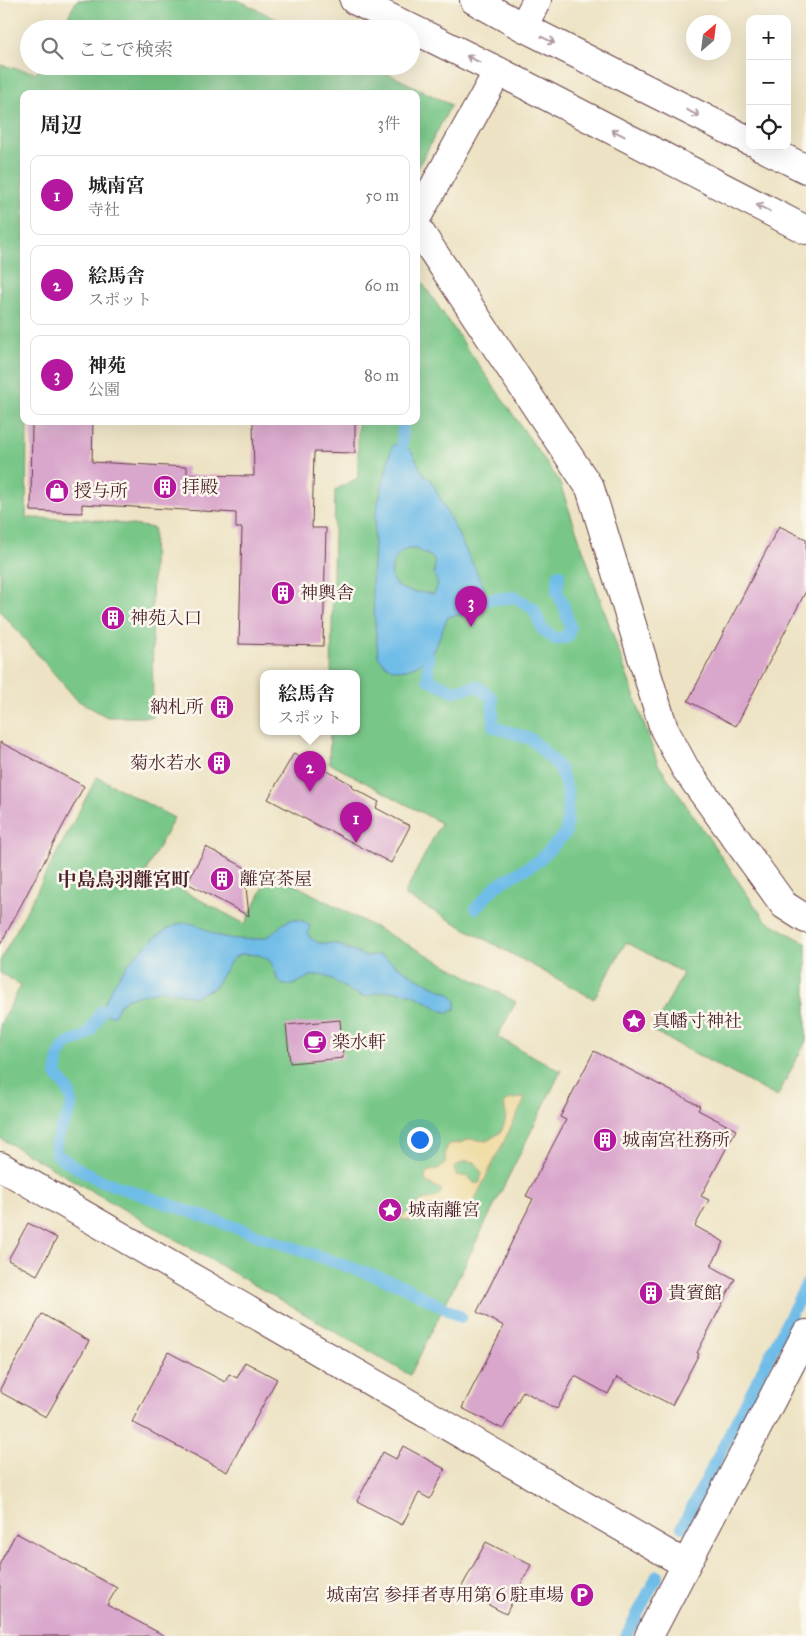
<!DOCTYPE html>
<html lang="ja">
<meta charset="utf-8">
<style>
:root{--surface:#fff;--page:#f6f6f6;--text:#222;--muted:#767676;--line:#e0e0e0;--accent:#b5179e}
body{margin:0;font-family:"IM FELL Great Primer","Noto Serif JP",serif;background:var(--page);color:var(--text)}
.controls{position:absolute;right:15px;top:15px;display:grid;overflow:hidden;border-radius:10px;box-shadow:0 5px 20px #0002}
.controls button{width:45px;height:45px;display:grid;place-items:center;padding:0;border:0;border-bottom:1px solid var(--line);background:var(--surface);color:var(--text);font:25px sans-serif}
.compass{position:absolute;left:686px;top:15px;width:45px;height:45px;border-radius:50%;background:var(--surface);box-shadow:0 5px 20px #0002;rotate:28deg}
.you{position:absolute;left:419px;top:1139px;width:18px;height:18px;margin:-12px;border:4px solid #fff;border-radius:50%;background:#1a73e8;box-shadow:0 0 0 8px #1a73e833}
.badge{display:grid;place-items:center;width:32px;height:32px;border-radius:50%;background:var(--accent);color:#fff;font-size:16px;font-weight:700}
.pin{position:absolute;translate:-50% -41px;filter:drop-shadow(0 1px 2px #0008)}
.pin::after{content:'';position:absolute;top:26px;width:18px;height:15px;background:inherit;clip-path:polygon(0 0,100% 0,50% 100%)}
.popup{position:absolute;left:260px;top:670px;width:100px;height:65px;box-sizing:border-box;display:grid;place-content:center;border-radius:10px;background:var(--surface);filter:drop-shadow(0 1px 4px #0005);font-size:16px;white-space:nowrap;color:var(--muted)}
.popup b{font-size:19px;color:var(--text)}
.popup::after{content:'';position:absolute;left:50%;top:100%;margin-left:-10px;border:10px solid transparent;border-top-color:var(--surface)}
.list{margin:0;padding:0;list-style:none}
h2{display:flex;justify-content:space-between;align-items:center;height:65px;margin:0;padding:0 20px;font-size:21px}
h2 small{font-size:16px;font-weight:400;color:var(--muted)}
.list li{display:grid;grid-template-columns:32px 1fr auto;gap:15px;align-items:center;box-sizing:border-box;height:80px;margin:0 10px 10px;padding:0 10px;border:1px solid var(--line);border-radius:10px}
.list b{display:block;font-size:19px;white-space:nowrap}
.list p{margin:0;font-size:16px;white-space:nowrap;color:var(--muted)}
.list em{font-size:16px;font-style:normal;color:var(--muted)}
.icon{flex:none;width:28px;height:28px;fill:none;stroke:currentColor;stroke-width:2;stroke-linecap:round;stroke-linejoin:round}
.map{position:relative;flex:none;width:806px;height:1636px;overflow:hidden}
.search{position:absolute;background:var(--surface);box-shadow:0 5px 20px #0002;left:20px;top:20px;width:400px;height:55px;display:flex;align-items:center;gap:12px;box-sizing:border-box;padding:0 18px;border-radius:28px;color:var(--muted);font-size:19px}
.panel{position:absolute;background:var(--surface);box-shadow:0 5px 20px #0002;left:20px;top:90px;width:400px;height:335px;border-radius:10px}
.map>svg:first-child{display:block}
.green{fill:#78c788;stroke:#61735a}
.sand{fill:#eeda9e;stroke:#9c7c64;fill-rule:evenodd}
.water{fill:#6ebce8;stroke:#5c6e8a;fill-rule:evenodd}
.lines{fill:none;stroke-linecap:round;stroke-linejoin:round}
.stream{stroke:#6ebce8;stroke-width:12}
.building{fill:#d9a6cc}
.minor-casing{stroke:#623c42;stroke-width:30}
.tertiary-casing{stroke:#623c42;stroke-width:30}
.minor{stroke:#fff;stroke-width:28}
.tertiary{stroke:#fff;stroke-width:28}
.oneway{stroke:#ae9aa0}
.labels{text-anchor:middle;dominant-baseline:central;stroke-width:5;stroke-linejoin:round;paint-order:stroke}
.poi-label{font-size:18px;fill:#4a1f2b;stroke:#fbf7ec;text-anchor:start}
.neighbourhood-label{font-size:19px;font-weight:bold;fill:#4a1f2b;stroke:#fbf7ec}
</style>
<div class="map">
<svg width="806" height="1636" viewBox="0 0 806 1636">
<rect width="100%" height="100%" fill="#fbf7ec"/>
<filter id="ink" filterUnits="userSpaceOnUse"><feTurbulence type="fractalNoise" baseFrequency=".02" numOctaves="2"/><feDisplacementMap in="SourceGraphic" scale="10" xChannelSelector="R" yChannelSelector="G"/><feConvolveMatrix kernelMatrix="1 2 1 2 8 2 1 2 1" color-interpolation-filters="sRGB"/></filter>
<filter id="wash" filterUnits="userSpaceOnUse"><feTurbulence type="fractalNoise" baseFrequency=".0096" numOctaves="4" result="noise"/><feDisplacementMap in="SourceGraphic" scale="20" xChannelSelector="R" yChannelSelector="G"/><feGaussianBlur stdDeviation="1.12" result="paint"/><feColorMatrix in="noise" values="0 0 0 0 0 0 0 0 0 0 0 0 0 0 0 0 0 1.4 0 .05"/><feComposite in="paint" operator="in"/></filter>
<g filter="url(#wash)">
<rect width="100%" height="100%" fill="#ede3c4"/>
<!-- green -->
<path class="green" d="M77 0H238L296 29H61Z
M0 65 37 73 41 66H373L451 105 416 171V94H24V421H27L26 518 87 519 154 528 152 603 153 717H107L77 700 0 611Z
M416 274 559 481 658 764 762 916 767 921 806 943V1041L777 1097 653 1031 683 973 626 942 594 999 404 895 441 823 329 763 330 731H356V673H331L335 490 358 478V421H416Z
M97 777 174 818 146 871 245 924 271 872 516 1002 497 1037 561 1071 410 1375 0 1138V1025L21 985 0 973V961Z"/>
<!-- sand -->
<path class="sand" d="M520 1098 525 1099 472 1205 463 1213 453 1219 409 1221 402 1219 401 1217C405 1213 408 1213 412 1210 416 1208 417 1203 421 1201 429 1196 438 1202 442 1190L426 1182 425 1178 427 1172 442 1167 446 1162 445 1152 449 1144 460 1143 470 1139 487 1141 501 1132 505 1122 506 1114 504 1104 508 1100ZM466 1161 475 1162 482 1173 480 1182 478 1184 474 1183 468 1177 456 1175 454 1168 457 1165Z"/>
<!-- water -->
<path class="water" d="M397 444C419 446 415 472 431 480L485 589C485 599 484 607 476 615H456L448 617C444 625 435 650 430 655 414 671 391 678 378 656L372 589 375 516 392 446ZM415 549 432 557 435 562 434 574 438 585 434 594C423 592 408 593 399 587 387 580 391 562 400 553 404 549 410 549 415 549Z
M294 919 303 921 310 926 308 933 310 938 319 943 337 944 364 956 380 955 415 977 450 994 456 1001 455 1009 449 1013C440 1011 433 1005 424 1000 405 990 386 988 366 997L352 992 324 975 311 976 293 985H283L277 978 274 968 269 960 259 955 242 954 233 958 214 988 194 997 163 990 128 998 120 1004 115 1014 110 1016 101 1011C113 978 136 951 164 931 170 928 178 923 185 923 195 922 205 930 214 934 224 939 251 941 263 938 276 935 280 921 294 919Z"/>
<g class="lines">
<!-- stream -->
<path class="stream" d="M402 445 403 421
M485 600 515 597 534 609 542 629 555 639 567 637 570 628 564 606 557 592 559 574
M428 656V679L454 691 477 686 492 698 494 727 531 739 560 768 568 794 566 833 537 862 497 885 476 908
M101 1011 91 1030 85 1036 66 1044 59 1055 56 1075C93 1112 51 1120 56 1154L72 1165 99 1180 401 1285 461 1317
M682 1527 806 1285
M626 1636 657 1576"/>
</g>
<g id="blocks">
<!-- building -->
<path class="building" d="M32 421H93L92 462 187 467V475L254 476 253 421H355V453L314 452 312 528H326L323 646 239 644 242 528H236V513L82 504V513L31 511Z
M779 526 806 539V591L736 726 688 701Z
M0 742 84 786 0 945Z
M294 753 353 785 351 787 379 802 376 808 410 826 391 863 329 830 328 831 268 799Z
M206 847 244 867 249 916 187 883Z
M340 1020 343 1058 290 1063 286 1025Z
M594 1051 700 1106 698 1110 736 1130 701 1196 709 1200 695 1226 724 1242 711 1266 735 1279 697 1353 699 1354 672 1405 617 1377 608 1394 575 1376 557 1409 523 1391 503 1429 462 1408 504 1326 477 1312 533 1199 526 1196 566 1120 560 1117Z
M28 1223 57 1238 37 1275 8 1260Z
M42 1314 89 1341 46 1417 0 1392V1389Z
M168 1352 225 1382 229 1374 237 1378 245 1362 277 1379 227 1472 132 1422Z
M403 1446 445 1469 430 1499 419 1493 402 1525 357 1501 383 1452 396 1459Z
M16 1533 117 1588 107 1605 165 1636H0V1563Z
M486 1542 531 1565 506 1614 460 1590Z"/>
</g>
</g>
<g filter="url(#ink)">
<use href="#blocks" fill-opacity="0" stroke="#623c42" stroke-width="1"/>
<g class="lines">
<!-- minor casing -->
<g class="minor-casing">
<path id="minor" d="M523 27 537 0
M416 219 498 71
M416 226 590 488 664 729 685 768 784 905 806 919
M0 1166 685 1564
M649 1636 806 1334"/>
</g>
<!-- tertiary casing -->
<g class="tertiary-casing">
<path id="tertiary" d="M354 0 498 71 806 230
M474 0 523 27 750 141
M760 146 806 169"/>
</g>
<!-- minor -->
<use href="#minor" class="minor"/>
<!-- tertiary -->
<use href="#tertiary" class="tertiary"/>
</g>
<!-- one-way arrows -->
<defs><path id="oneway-shaft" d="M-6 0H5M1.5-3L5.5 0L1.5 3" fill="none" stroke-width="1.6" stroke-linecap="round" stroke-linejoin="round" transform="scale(1.25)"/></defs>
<g class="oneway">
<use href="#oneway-shaft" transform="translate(548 40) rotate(27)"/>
<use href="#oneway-shaft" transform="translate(473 59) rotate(-154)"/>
<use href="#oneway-shaft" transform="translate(693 113) rotate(27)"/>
<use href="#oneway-shaft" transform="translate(618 133) rotate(-153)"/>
<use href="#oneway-shaft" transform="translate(763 208) rotate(-153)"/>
</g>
</g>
<!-- icons -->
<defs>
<g id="building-disc" transform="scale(1.25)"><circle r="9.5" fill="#b5179e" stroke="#fbf7ec"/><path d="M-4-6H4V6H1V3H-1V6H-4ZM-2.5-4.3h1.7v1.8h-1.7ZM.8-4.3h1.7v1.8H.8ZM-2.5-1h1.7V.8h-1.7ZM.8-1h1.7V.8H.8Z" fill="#fff"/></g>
<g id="shop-disc" transform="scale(1.25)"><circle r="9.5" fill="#b5179e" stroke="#fbf7ec"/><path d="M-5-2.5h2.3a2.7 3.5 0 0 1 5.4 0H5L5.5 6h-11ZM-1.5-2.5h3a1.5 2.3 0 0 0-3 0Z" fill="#fff"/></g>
<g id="sight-disc" transform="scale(1.25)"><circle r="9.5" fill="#b5179e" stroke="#fbf7ec"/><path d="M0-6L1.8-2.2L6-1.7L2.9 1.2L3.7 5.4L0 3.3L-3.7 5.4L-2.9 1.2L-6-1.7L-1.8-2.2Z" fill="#fff"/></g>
<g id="cafe-disc" transform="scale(1.25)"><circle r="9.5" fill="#b5179e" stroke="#fbf7ec"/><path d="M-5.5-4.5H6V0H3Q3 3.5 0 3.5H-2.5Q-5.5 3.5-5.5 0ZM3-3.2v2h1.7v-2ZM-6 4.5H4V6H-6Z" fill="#fff"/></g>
<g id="parking-disc" transform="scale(1.25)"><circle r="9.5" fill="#b5179e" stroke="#fbf7ec"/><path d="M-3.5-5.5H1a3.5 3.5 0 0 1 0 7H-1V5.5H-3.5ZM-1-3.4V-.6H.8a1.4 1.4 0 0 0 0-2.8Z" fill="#fff"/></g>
</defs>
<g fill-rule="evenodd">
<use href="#building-disc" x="165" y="487"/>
<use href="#shop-disc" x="57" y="491"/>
<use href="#building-disc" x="283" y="593"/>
<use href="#building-disc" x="113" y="618"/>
<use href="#building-disc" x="222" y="707"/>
<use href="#building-disc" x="219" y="763"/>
<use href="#building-disc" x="222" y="879"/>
<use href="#sight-disc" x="634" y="1021"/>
<use href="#cafe-disc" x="315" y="1042"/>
<use href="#building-disc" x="605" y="1140"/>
<use href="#sight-disc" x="390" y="1210"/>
<use href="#building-disc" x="651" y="1293"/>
<use href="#parking-disc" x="582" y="1595"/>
</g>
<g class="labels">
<!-- poi labels -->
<g class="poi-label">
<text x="182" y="487">拝殿</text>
<text x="74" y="491">授与所</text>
<text x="300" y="593">神輿舎</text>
<text x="130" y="618">神苑入口</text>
<text x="204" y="707" text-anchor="end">納札所</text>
<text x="202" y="763" text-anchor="end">菊水若水</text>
<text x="240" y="879">離宮茶屋</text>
<text x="652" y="1021">真幡寸神社</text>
<text x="332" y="1042">楽水軒</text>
<text x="622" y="1140">城南宮社務所</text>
<text x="408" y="1210">城南離宮</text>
<text x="668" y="1293">貴賓館</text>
<text x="564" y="1595" text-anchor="end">城南宮 参拝者専用第６駐車場</text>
</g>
<!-- neighbourhood labels -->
<g class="neighbourhood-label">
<text x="124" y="879">中島鳥羽離宮町</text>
</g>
</g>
</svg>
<div class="controls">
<button>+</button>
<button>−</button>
<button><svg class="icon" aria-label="locate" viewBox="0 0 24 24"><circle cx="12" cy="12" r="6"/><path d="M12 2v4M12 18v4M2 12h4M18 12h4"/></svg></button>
</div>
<svg class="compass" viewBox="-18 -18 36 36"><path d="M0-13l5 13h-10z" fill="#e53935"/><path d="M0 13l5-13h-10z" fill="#767676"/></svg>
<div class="you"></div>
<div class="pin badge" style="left:356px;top:843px">1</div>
<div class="pin badge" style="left:310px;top:792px">2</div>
<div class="popup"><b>絵馬舎</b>スポット</div>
<div class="pin badge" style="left:471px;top:627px">3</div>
<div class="search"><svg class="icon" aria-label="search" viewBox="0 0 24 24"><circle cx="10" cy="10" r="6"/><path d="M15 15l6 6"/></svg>ここで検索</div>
<section class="panel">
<h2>周辺<small>3件</small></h2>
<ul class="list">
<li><span class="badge">1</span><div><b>城南宮</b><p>寺社</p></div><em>50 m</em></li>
<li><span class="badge">2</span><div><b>絵馬舎</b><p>スポット</p></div><em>60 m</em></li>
<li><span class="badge">3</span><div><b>神苑</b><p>公園</p></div><em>80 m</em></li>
</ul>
</section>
</div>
